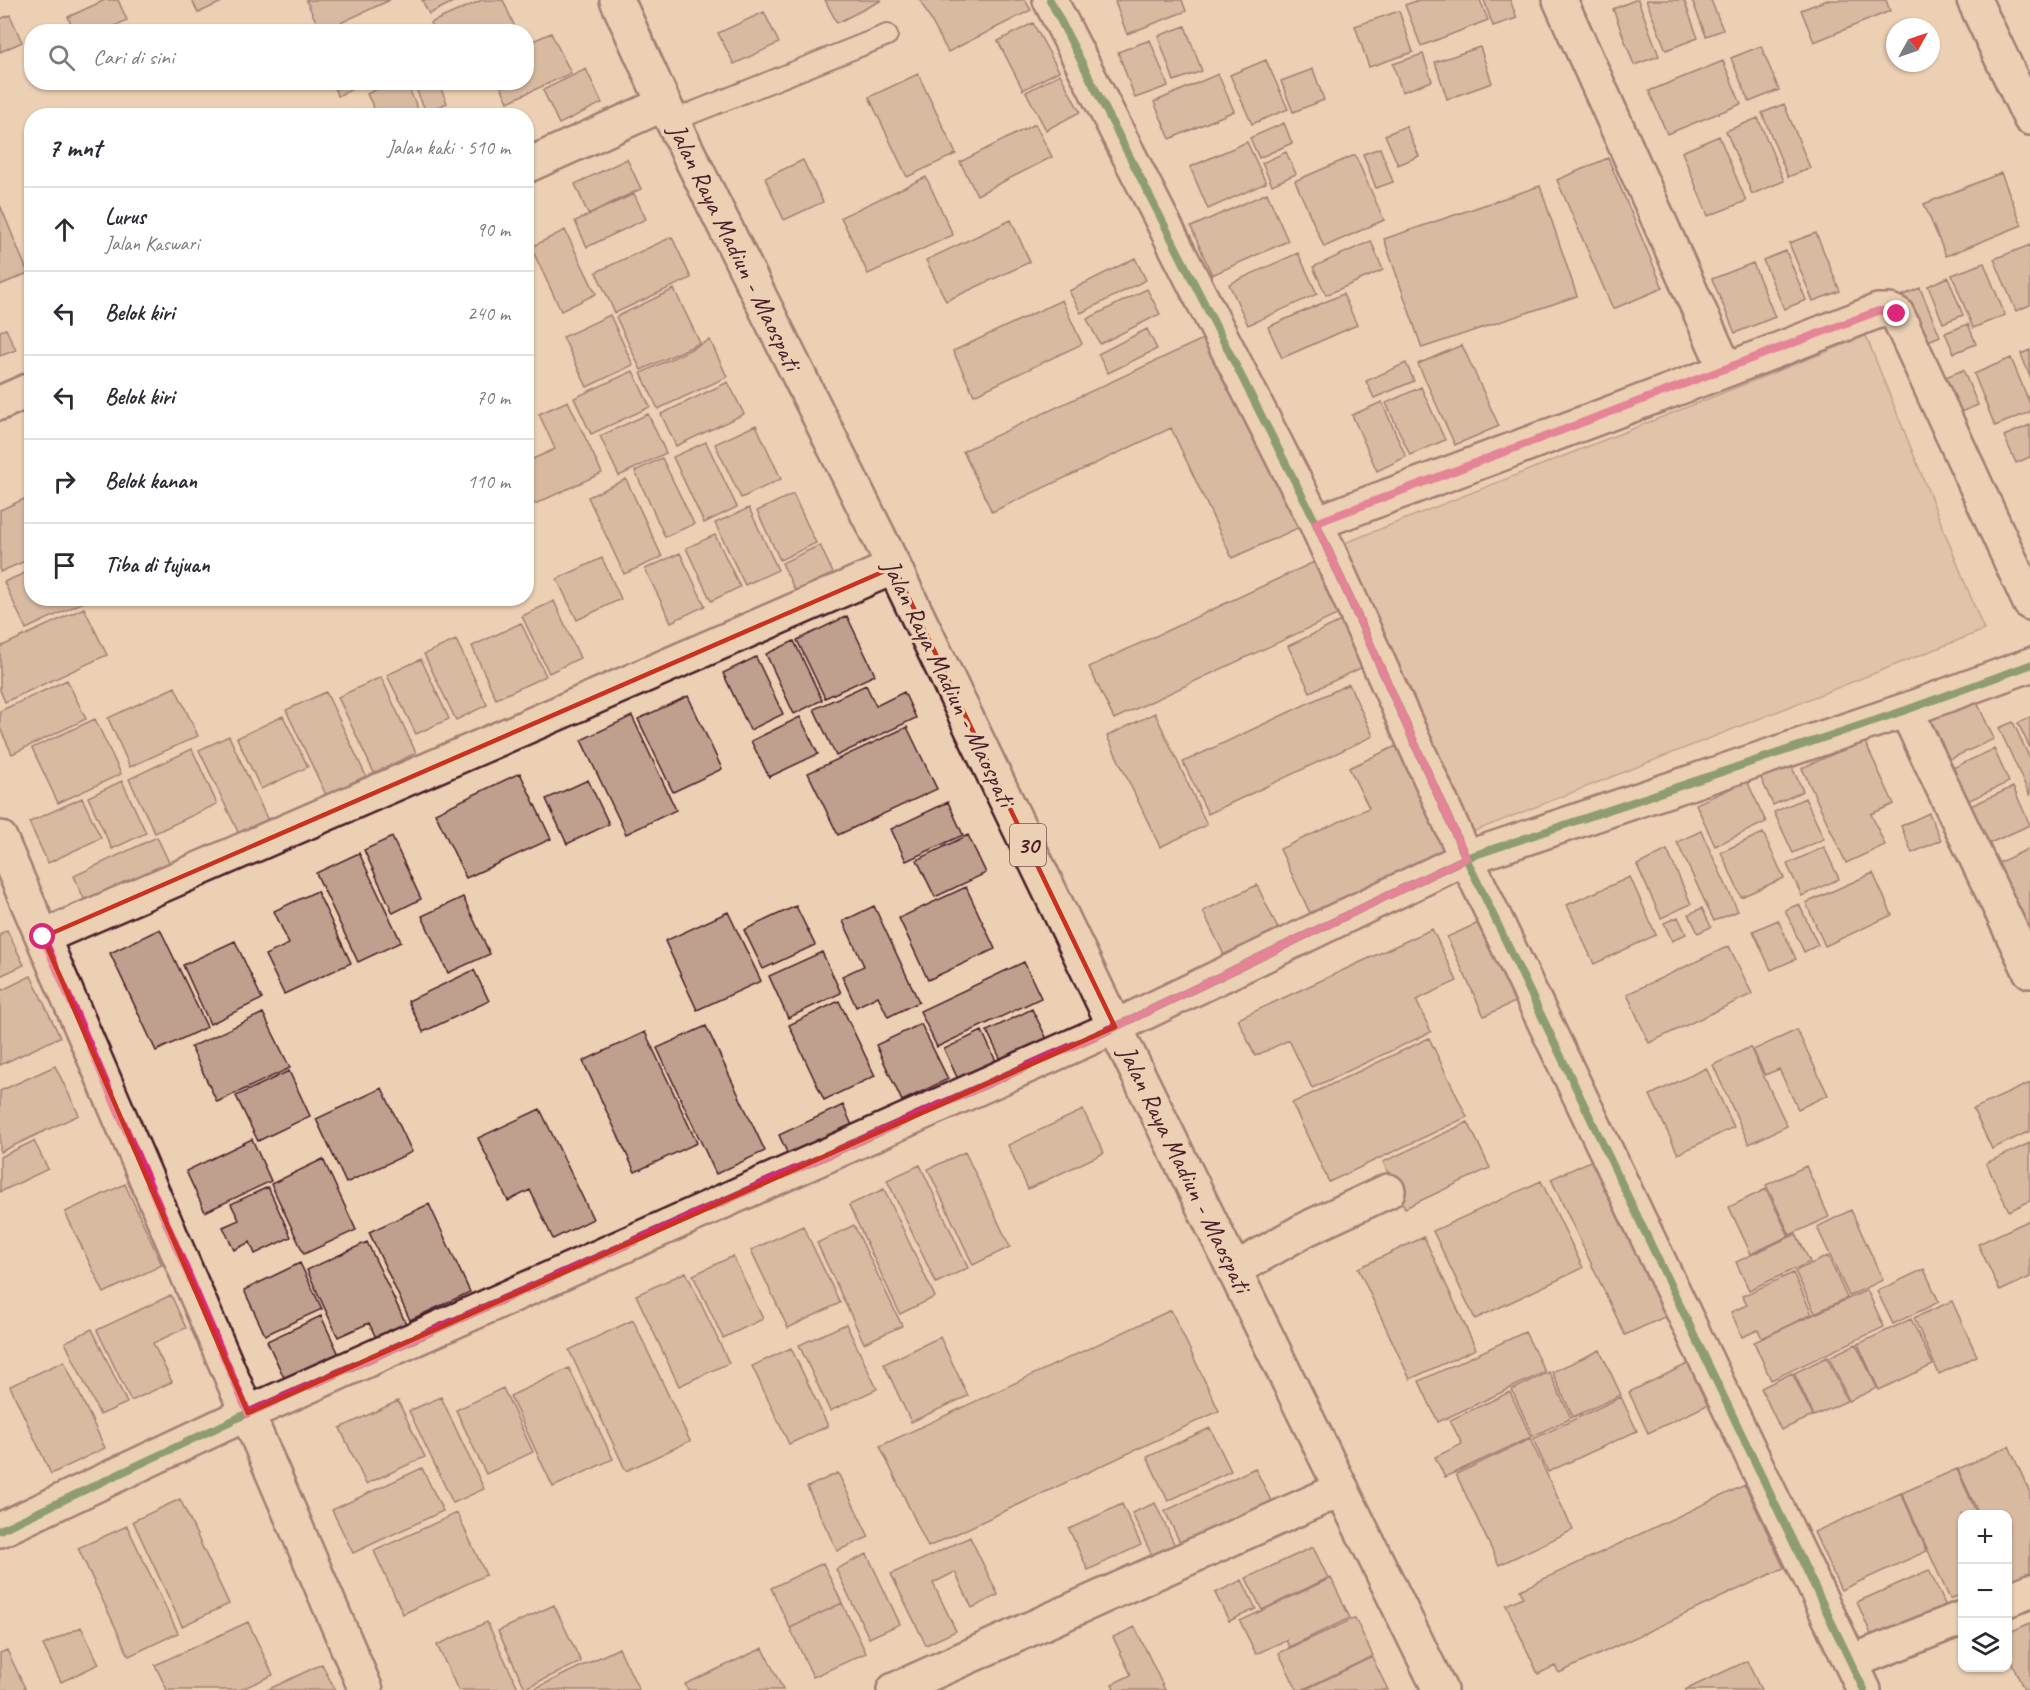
<!DOCTYPE html>
<html lang="id">
<meta charset="utf-8">
<style>
:root{--surface:#fff;--page:#f7f7f7;--text:#2b2b33;--muted:#7c7c81;--line:#e1e1e2}
body{margin:0;font-family:Caveat,sans-serif;background:var(--page);color:var(--text)}
.controls{position:absolute;right:18px;bottom:18px;display:grid;overflow:hidden;border-radius:12px;box-shadow:0 2px 4px #0004}
.controls button{width:54px;height:54px;display:grid;place-items:center;padding:0;border:0;border-bottom:2px solid var(--line);background:var(--surface);color:var(--text);font:30px sans-serif}
.compass{position:absolute;left:1886px;top:18px;width:54px;height:54px;border-radius:50%;background:var(--surface);box-shadow:0 2px 4px #0004;rotate:50deg}
.stop{position:absolute;width:18px;height:18px;margin:-14px;border:4px solid #db2777;border-radius:50%;background:#fff}
.stop.end{background:#db2777;border-color:#fff;box-shadow:0 2px 6px #0008}
.list{margin:0;padding:0;list-style:none}
h2{display:flex;justify-content:space-between;align-items:center;height:78px;margin:0;padding:0 24px;font-size:26px}
h2 small{font-size:20px;font-weight:400;color:var(--muted)}
.list li{display:grid;grid-template-columns:39px 1fr auto;gap:18px;align-items:center;box-sizing:border-box;height:84px;padding:0 24px;border-top:2px solid var(--line)}
.list b{display:block;font-size:22px;white-space:nowrap}
.list p{margin:0;font-size:20px;white-space:nowrap;color:var(--muted)}
.list em{font-size:20px;font-style:normal;color:var(--muted)}
.icon{flex:none;width:33px;height:33px;fill:none;stroke:currentColor;stroke-width:2;stroke-linecap:round;stroke-linejoin:round}
.map{position:relative;flex:none;width:2030px;height:1690px;overflow:hidden}
.search{position:absolute;background:var(--surface);box-shadow:0 2px 4px #0004;left:24px;top:24px;width:510px;height:66px;display:flex;align-items:center;gap:15px;box-sizing:border-box;padding:0 21px;border-radius:24px;color:var(--muted);font-size:22px}
.panel{position:absolute;background:var(--surface);box-shadow:0 2px 4px #0004;left:24px;top:108px;width:510px;height:498px;border-radius:24px}
.map>svg:first-child{display:block}
.green{fill:#d1b49d;stroke:#8e6a64;stroke-width:1.5}
.building{fill:#bf9f8d;stroke:#4a1f2b;stroke-width:1.5}
.lines{fill:none;stroke-linecap:round;stroke-linejoin:round}
.service-casing{stroke:#4a1f2b;stroke-width:24}
.minor-casing{stroke:#4a1f2b;stroke-width:38}
.trunk-casing{stroke:#4a1f2b;stroke-width:38}
.service{stroke:#ecd0b3;stroke-width:20}
.minor{stroke:#ecd0b3;stroke-width:33}
.trunk{stroke:#ecd0b3;stroke-width:33}
.cycleway-casing{stroke:#ecd0b3;stroke-width:11}
.cycleway{stroke:#1b5e20;stroke-width:8}
.route{stroke:#db2777;stroke-width:8}
.marked{fill:none;stroke:#c8321e;stroke-width:4.5;stroke-linejoin:round}
.labels{text-anchor:middle;dominant-baseline:central;stroke-width:6;stroke-linejoin:round;paint-order:stroke}
.shield{fill:#ecd0b3;stroke:#7b5454;stroke-width:1.5}
.shield-label{font-size:24px;font-weight:bold;fill:#4a1f2b}
.street-label{font-size:26px;fill:#4a1f2b;stroke:#ecd0b3}
</style>
<div class="map">
<svg width="2030" height="1690" viewBox="0 0 2030 1690">
<rect width="100%" height="100%" fill="#ecd0b3"/>
<filter id="ink" filterUnits="userSpaceOnUse"><feTurbulence type="fractalNoise" baseFrequency=".0167" numOctaves="2"/><feDisplacementMap in="SourceGraphic" scale="12" xChannelSelector="R" yChannelSelector="G"/><feConvolveMatrix kernelMatrix="1 2 1 2 8 2 1 2 1" color-interpolation-filters="sRGB"/></filter>
<g filter="url(#ink)">
<!-- green -->
<path class="green" d="M1866 336 1984 630 1462 836 1345 543Z"/>
<!-- building -->
<path class="building" d="M105 0H118L127 20 102 32H74L68 17Z
M192 0H226L198 13Z
M306 0H390L321 32Z
M422 0H457L429 14Z
M482 0H503L517 32H434L430 23Z
M825 0H882L837 23Z
M920 0H1025L1031 10 948 52Z
M1121 0H1182L1186 11 1127 34 1115 2Z
M1419 0H1480L1488 20 1421 46 1405 5Z
M1484 0H1510L1517 18 1493 26Z
M1635 0H1638L1659 56 1634 65 1613 9Z
M1646 0H1684L1698 38 1666 50Z
M1692 0H1711L1723 30 1706 36Z
M1827 0H1886L1890 11 1814 42 1801 10Z
M1399 11 1413 52 1369 67 1355 26Z
M764 12 779 43 734 64 718 33Z
M10 15 22 42 0 52V19Z
M1033 23 1059 71 1023 90 998 41Z
M1185 26 1202 71 1174 81 1158 36Z
M551 33 571 73 508 102 499 82H526V44Z
M1150 40 1168 86 1135 98 1118 52Z
M1761 46 1779 90 1749 102 1731 58Z
M1480 47 1492 83 1447 99 1435 62Z
M1423 54 1432 81 1402 92 1393 64Z
M1266 60 1288 109 1252 124 1230 75Z
M1723 61 1741 104 1667 134 1649 91Z
M586 69 602 103 559 124 543 90Z
M1313 69 1324 100 1293 112 1281 81Z
M918 74 956 154 907 177 869 97Z
M1060 74 1080 112 1046 130 1026 92Z
M1218 74 1234 111 1170 139 1154 102Z
M332 82H366L338 96Z
M390 82H406L421 116H378L367 94Z
M413 82H438L447 103 426 112Z
M1784 104 1810 168 1788 177 1762 113Z
M1758 118 1784 181 1752 194 1726 131Z
M1284 123 1292 143 1259 158 1250 138Z
M1035 124 1052 157 977 195 960 162Z
M1406 126 1419 156 1398 165 1385 135Z
M1719 136 1746 201 1708 216 1682 152Z
M1247 142 1266 183 1208 209 1190 167Z
M1380 148 1393 182 1376 188 1363 154Z
M1286 152 1296 174 1272 185 1262 163Z
M1355 155 1384 220 1324 247 1295 181Z
M1608 158 1663 288 1613 309 1557 180Z
M627 159 641 189 588 214 575 184Z
M803 160 823 202 784 220 765 178Z
M2001 173 2022 225 1946 256 1924 204Z
M926 177 953 235 868 274 841 217Z
M1540 186 1577 296 1422 348 1384 239Z
M1267 193 1288 241 1212 275 1191 227Z
M634 194 646 219 587 247 575 221Z
M0 205 28 273 0 285Z
M1011 220 1030 262 946 301 926 260Z
M565 230 596 294 561 311 531 247Z
M1816 233 1840 291 1813 301 1789 243Z
M672 237 691 278 615 313 596 272Z
M1371 241 1383 270 1326 295 1313 267Z
M2030 245V305L2016 311 1994 259Z
M1786 251 1806 300 1784 309 1763 260Z
M1298 253 1317 294 1248 325 1229 284Z
M1135 258 1146 280 1081 313 1069 291Z
M1753 263 1775 317 1735 333 1712 279Z
M1984 263 2005 315 1973 328 1952 275Z
M1948 277 1963 315 1943 323 1928 286Z
M1920 288 1940 336 1921 344 1901 296Z
M674 289 700 343 641 370 616 317Z
M1147 289 1160 314 1100 344 1087 319Z
M1343 294 1357 325 1282 358 1268 327Z
M1062 300 1082 344 974 395 953 351Z
M610 315 633 365 587 387 563 337Z
M1968 324 1976 344 1954 353 1945 333Z
M6 329 16 350 0 356V331Z
M1147 329 1157 349 1108 373 1098 354Z
M1207 337 1298 528 1232 558 1171 428 992 512 963 451Z
M710 340 727 377 658 409 641 373Z
M1462 345 1499 426 1455 445 1418 364Z
M2030 350V377L2021 354Z
M2011 358 2030 404V412L1995 426 1974 374Z
M1406 363 1414 381 1374 398 1366 381Z
M1963 370 1978 405 1956 414 1941 379Z
M633 371 650 407 591 434 574 398Z
M728 382 744 414 676 446 661 414Z
M1421 387 1445 440 1410 455 1386 403Z
M568 401 602 473 535 504 526 486V462L555 449 539 414Z
M1382 402 1406 457 1377 471 1352 415Z
M648 414 666 453 619 476 600 436Z
M756 425 781 479 741 498 715 444Z
M2030 425V457L2016 463 2004 436Z
M706 442 737 507 704 523 673 457Z
M662 458 694 524 665 537 635 471Z
M626 479 662 557 624 574 588 497Z
M793 494 816 543 780 560 757 511Z
M31 496 32 558 0 572V510Z
M749 508 778 570 745 585 715 523Z
M715 535 740 587 711 601 686 548Z
M820 545 838 584 800 601 782 563Z
M680 553 705 606 671 622 645 569Z
M602 558 621 599 577 620 557 579Z
M1314 562 1339 614 1114 719 1089 667Z
M32 570V598H82L84 602 26 629 4 582Z
M554 601 580 658 549 673 522 616Z
M84 608 107 655 5 702 0 690V647Z
M847 616 875 675 825 698 797 640Z
M1341 621 1363 667 1310 692 1288 646Z
M521 623 546 676 496 699 472 646Z
M456 640 487 705 456 720 424 654Z
M794 641 822 700 794 714 766 654Z
M756 657 783 714 750 730 723 673Z
M421 659 449 719 416 734 387 675Z
M381 677 416 753 374 773 338 697Z
M67 680 86 719 12 754 0 728V711Z
M1349 684 1373 736 1208 814 1183 762Z
M866 685 876 706 904 692 916 718 836 756 814 709Z
M175 687 198 736 130 767 108 718Z
M326 692 366 776 326 795 286 710Z
M688 696 722 769 673 792 638 719Z
M1975 698 1994 739 1939 764 1920 723Z
M1155 713 1207 825 1160 847 1107 736Z
M283 716 308 767 261 789 237 738Z
M632 716 676 810 626 834 581 740Z
M800 717 818 754 769 777 751 741Z
M2030 717V748L2018 723Z
M95 719 121 774 58 803 32 748Z
M2013 722 2030 759V796L1999 728Z
M907 727 937 789 838 835 808 773Z
M229 736 269 823 240 836 199 750Z
M1864 740 1894 804 1871 814 1885 845 1846 863 1802 768Z
M1396 746 1445 850 1310 913 1280 849 1369 808 1349 768Z
M192 749 217 804 155 833 129 779Z
M1994 749 2009 782 1961 804 1946 771Z
M1790 763 1803 791 1773 805 1760 776Z
M520 773 551 839 466 878 435 813Z
M588 780 609 824 567 844 546 799Z
M122 781 146 833 112 849 88 797Z
M1747 781 1766 822 1715 846 1696 804Z
M2013 787 2030 825 1981 847 1964 809Z
M82 798 101 838 48 863 29 822Z
M1805 798 1824 839 1793 853 1774 812Z
M948 802 963 835 906 861 891 829Z
M1929 813 1941 840 1912 853 1901 826Z
M1701 831 1738 911 1714 921 1677 842Z
M1763 833 1784 878 1741 897 1721 852Z
M968 835 986 873 935 897 917 860Z
M157 837 173 871 89 910 74 876Z
M392 837 421 899 393 913 364 850Z
M1824 847 1839 879 1802 896 1787 864Z
M2030 848V926L2025 928 1996 864Z
M1667 850 1691 904 1661 918 1637 865Z
M359 853 401 942 358 962 316 873Z
M1873 873 1892 915 1825 946 1806 903Z
M1630 877 1656 935 1594 964 1567 905Z
M1257 885 1280 933 1226 959 1203 911Z
M966 887 995 949 928 980 899 918Z
M317 891 351 963 284 994 265 955 289 944 274 911Z
M463 897 490 954 448 973 422 916Z
M1799 904 1818 945 1804 952 1785 910Z
M796 906 815 945 763 969 744 930Z
M874 906 919 1002 888 1017 878 996 856 1007 842 976 864 966 843 921Z
M1702 908 1711 927 1698 933 1689 914Z
M728 912 761 981 697 1010 665 941Z
M1678 917 1686 934 1672 941 1664 923Z
M1485 920 1522 999 1484 1016 1447 937Z
M1778 920 1796 959 1771 970 1753 931Z
M160 929 207 1027 156 1051 110 953Z
M1432 929 1457 981 1416 1000 1431 1032 1312 1088 1289 1040 1255 1056 1238 1019Z
M7 930 24 965 0 976V934Z
M235 941 262 999 210 1024 183 965Z
M1729 946 1752 994 1649 1043 1627 994Z
M822 952 841 993 788 1018 769 976Z
M1024 962 1041 998 937 1047 920 1011Z
M474 970 489 1001 423 1032 408 1001Z
M31 976 60 1037 0 1065V991Z
M839 1001 875 1076 824 1100 789 1025Z
M1032 1009 1049 1043 1003 1064 987 1031Z
M263 1013 290 1068 217 1102 191 1047Z
M921 1024 948 1079 902 1101 876 1045Z
M706 1026 765 1151 716 1174 657 1048Z
M1797 1030 1828 1095 1798 1109 1779 1069 1765 1075 1753 1050Z
M982 1031 1000 1070 962 1088 944 1049Z
M645 1032 697 1143 635 1172 583 1061Z
M1429 1038 1467 1117 1329 1182 1292 1103Z
M1750 1047 1787 1126 1749 1144 1713 1065Z
M55 1066 79 1115 0 1152V1091Z
M1706 1068 1734 1127 1678 1154 1650 1095Z
M289 1071 310 1116 258 1141 236 1096Z
M2030 1083V1131L1992 1149 1973 1109Z
M382 1088 412 1152 346 1183 316 1119Z
M843 1105 855 1132 791 1161 779 1135Z
M540 1109 593 1219 553 1239 530 1190 508 1201 478 1138Z
M1083 1110 1104 1153 1028 1189 1008 1145Z
M1468 1122 1490 1168 1405 1208 1383 1162Z
M252 1139 271 1181 205 1212 186 1171Z
M34 1141 48 1169 0 1192V1157Z
M2030 1143V1201L2009 1211 1986 1163Z
M965 1152 1010 1247 973 1265 928 1169Z
M1597 1158 1671 1314 1625 1335 1551 1179Z
M323 1159 356 1230 304 1254 271 1184Z
M920 1165 968 1268 936 1283 887 1180Z
M1806 1166 1829 1217 1790 1235 1766 1185Z
M1541 1181 1583 1268 1475 1319 1433 1231Z
M125 1184 162 1265 104 1293 65 1212Z
M268 1187 291 1237 255 1254 250 1242 234 1250 223 1227 239 1220 231 1204Z
M884 1189 935 1297 900 1314 849 1205Z
M1766 1189 1789 1236 1751 1254 1729 1207Z
M429 1204 470 1292 410 1320 369 1232Z
M1851 1210 1883 1280 1849 1296 1817 1227Z
M2030 1220V1277L2000 1291 1978 1244Z
M854 1225 902 1326 864 1343 817 1243Z
M803 1226 840 1303 788 1328 751 1250Z
M1796 1234 1810 1262 1749 1290 1736 1262Z
M1424 1237 1476 1349 1410 1379 1358 1268Z
M367 1242 408 1328 378 1342 369 1323 338 1337 307 1270Z
M733 1256 763 1319 723 1338 693 1275Z
M1828 1256 1847 1298 1815 1313 1795 1271Z
M300 1263 322 1309 265 1335 244 1290Z
M1924 1269 1939 1302 1893 1324 1877 1291Z
M686 1272 729 1363 679 1386 636 1295Z
M1793 1273 1812 1314 1762 1338 1758 1330 1742 1337 1731 1312 1747 1305 1742 1296Z
M1867 1290 1884 1327 1771 1380 1754 1342Z
M171 1295 186 1328 153 1343 172 1382 131 1401 97 1330Z
M1952 1301 1977 1356 1939 1374 1914 1318Z
M1171 1310 1219 1411 928 1547 880 1446Z
M321 1316 341 1359 287 1384 267 1341Z
M1911 1319 1933 1365 1879 1390 1858 1344Z
M633 1320 690 1441 626 1471 569 1350Z
M846 1324 877 1389 830 1411 799 1345Z
M92 1329 127 1403 100 1415 65 1342Z
M1525 1332 1545 1372 1438 1422 1419 1381Z
M940 1337 968 1396 911 1422 884 1364Z
M1856 1344 1877 1388 1849 1401 1829 1357Z
M791 1348 828 1426 789 1444 752 1366Z
M1600 1350 1621 1395 1573 1417 1552 1372Z
M1827 1357 1847 1401 1814 1416 1794 1373Z
M64 1361 105 1448 51 1474 10 1386Z
M1694 1361 1714 1402 1648 1433 1629 1392Z
M569 1368 613 1459 553 1487 510 1396Z
M1549 1372 1571 1418 1533 1436 1512 1390Z
M1792 1373 1813 1416 1781 1430 1761 1388Z
M503 1388 533 1452 486 1474 456 1410Z
M1510 1392 1531 1437 1445 1477 1435 1457 1462 1444 1450 1420Z
M441 1397 484 1489 453 1503 409 1411Z
M1621 1397 1637 1431 1548 1472 1533 1439Z
M398 1401 425 1457 366 1484 340 1428Z
M1210 1428 1231 1471 1168 1501 1147 1457Z
M1530 1439 1573 1530 1499 1565 1456 1474Z
M2009 1446 2030 1493V1572L2009 1581 2008 1577V1514H1979L1958 1469Z
M422 1468 443 1511 353 1553 332 1510Z
M1255 1468 1276 1511 1185 1553 1165 1511Z
M1957 1469 1977 1514H1962V1594L1950 1599 1902 1493Z
M838 1473 869 1537 837 1551 807 1487Z
M1745 1485 1784 1568 1559 1673 1555 1666 1538 1674 1506 1605 1523 1597 1520 1590Z
M1901 1493 1927 1551 1841 1590 1814 1532Z
M180 1499 229 1604 182 1626 133 1521Z
M1155 1503 1178 1552 1155 1562 1132 1513Z
M1122 1504 1141 1545 1088 1570 1069 1529Z
M457 1513 486 1575 403 1614 374 1551Z
M127 1526 178 1633 129 1656 78 1548Z
M970 1537 998 1595 972 1608 955 1572 933 1583 956 1631 926 1645 891 1574Z
M1313 1547 1328 1578 1262 1610 1246 1578Z
M867 1554 900 1624 869 1638 836 1569Z
M823 1563 842 1603 790 1628 771 1588Z
M1929 1570 1951 1617 1873 1639 1857 1602Z
M1331 1578 1350 1618 1289 1647 1286 1640 1256 1654 1240 1621Z
M1242 1580 1256 1609 1229 1621 1215 1593Z
M842 1603 866 1653 813 1677 790 1628Z
M554 1605 581 1662 525 1688 498 1631Z
M1355 1618 1373 1656 1302 1690H1297L1279 1653Z
M248 1622 273 1675 240 1690H167L155 1665Z
M487 1622 519 1690H458L437 1645Z
M2030 1623V1690H2024L2008 1654V1633Z
M81 1627 99 1664 61 1682 43 1645Z
M1135 1627 1165 1690H1115L1112 1684 1131 1675 1113 1637Z
M619 1648 639 1690H535L534 1689Z
M763 1648 783 1690H688L685 1684Z
M7 1650 25 1688 20 1690H0V1653Z
M1372 1657 1388 1690H1304Z
M1747 1661 1761 1690H1685Z
M322 1664 335 1690H267Z"/>
<g class="lines">
<!-- service casing -->
<g class="service-casing">
<path id="service" d="M672 121 887 35"/>
</g>
<!-- minor casing -->
<g class="minor-casing">
<path id="minor" d="M1050 0 1316 523 1466 858 1864 1690
M1974 0 2030 118
M526 166 664 104
M1726 370 1878 311H1890L1897 314 2030 603
M0 403 32 389
M1316 523 1726 370 1560 0
M1906 710 2030 971
M0 838 366 1690
M43 937 894 567
M1234 1270 1306 1229 1388 1191
M0 1530 248 1413 1115 1027 1466 858 1906 710 2030 665
M2008 1600 2030 1591
M1851 1662 1962 1618
M894 1690 1342 1489"/>
</g>
<!-- trunk casing -->
<g class="trunk-casing">
<path id="trunk" d="M617 0 664 104 894 567 1115 1027 1440 1690"/>
</g>
<!-- service -->
<use href="#service" class="service"/>
<!-- minor -->
<use href="#minor" class="minor"/>
<!-- trunk -->
<use href="#trunk" class="trunk"/>
<!-- cycleway casing -->
<g class="cycleway-casing">
<path id="cycleway" d="M1050 0 1316 523 1466 858 1864 1690
M0 1530 248 1413 1115 1027 1466 858 1906 710 2030 665"/>
</g>
<!-- cycleway -->
<use href="#cycleway" class="cycleway"/>
</g>
</g>
<g class="lines" filter="url(#ink)">
<!-- route -->
<path class="route" d="M43 937 248 1413 1115 1027 1466 858 1316 523 1878 311H1890L1897 314"/>
</g>
<!-- marked area -->
<path d="M0 0H2030V1690H0ZM894 567 1115 1027 248 1413 43 937Z" fill="#ecd0b3" fill-opacity=".55" fill-rule="evenodd"/>
<path class="marked" d="M894 567 1115 1027 248 1413 43 937Z"/>
<g class="labels">
<!-- shield labels -->
<rect class="shield" x="1010" y="824" width="36" height="42" rx="4.5"/>
<g class="shield-label">
<text x="1028" y="845">30</text>
</g>
<!-- street labels -->
<g class="street-label">
<text transform="translate(735 247) rotate(64)">Jalan Raya Madiun - Maospati</text>
<text transform="translate(949 683) rotate(64)">Jalan Raya Madiun - Maospati</text>
<text transform="translate(1185 1169) rotate(64)">Jalan Raya Madiun - Maospati</text>
</g>
</g>
</svg>
<div class="controls">
<button>+</button>
<button>−</button>
<button><svg class="icon" aria-label="layers" viewBox="0 0 24 24"><path d="M12 4l9 5-9 5-9-5zM3 14l9 5 9-5"/></svg></button>
</div>
<svg class="compass" viewBox="-18 -18 36 36"><path d="M0-13l5 13h-10z" fill="#e53935"/><path d="M0 13l5-13h-10z" fill="#7c7c81"/></svg>
<div class="stop" style="left:43px;top:937px"></div>
<div class="stop end" style="left:1897px;top:314px"></div>
<div class="search"><svg class="icon" aria-label="search" viewBox="0 0 24 24"><circle cx="10" cy="10" r="6"/><path d="M15 15l6 6"/></svg>Cari di sini</div>
<section class="panel">
<h2>7 mnt<small>Jalan kaki · 510 m</small></h2>
<ul class="list">
<li><svg class="icon" aria-label="ahead" viewBox="0 0 24 24"><path d="M12 20V5M6 11l6-6 6 6"/></svg><div><b>Lurus</b><p>Jalan Kaswari</p></div><em>90 m</em></li>
<li><svg class="icon" aria-label="left" viewBox="0 0 24 24"><path d="M17 20v-9H6M10 6l-5 5 5 5"/></svg><div><b>Belok kiri</b></div><em>240 m</em></li>
<li><svg class="icon" aria-label="left" viewBox="0 0 24 24"><path d="M17 20v-9H6M10 6l-5 5 5 5"/></svg><div><b>Belok kiri</b></div><em>70 m</em></li>
<li><svg class="icon" aria-label="right" viewBox="0 0 24 24"><path d="M7 20v-9h11M14 6l5 5-5 5"/></svg><div><b>Belok kanan</b></div><em>110 m</em></li>
<li><svg class="icon" aria-label="arrive" viewBox="0 0 24 24"><path d="M6 21V4h12l-3 4 3 4H6"/></svg><div><b>Tiba di tujuan</b></div></li>
</ul>
</section>
</div>
